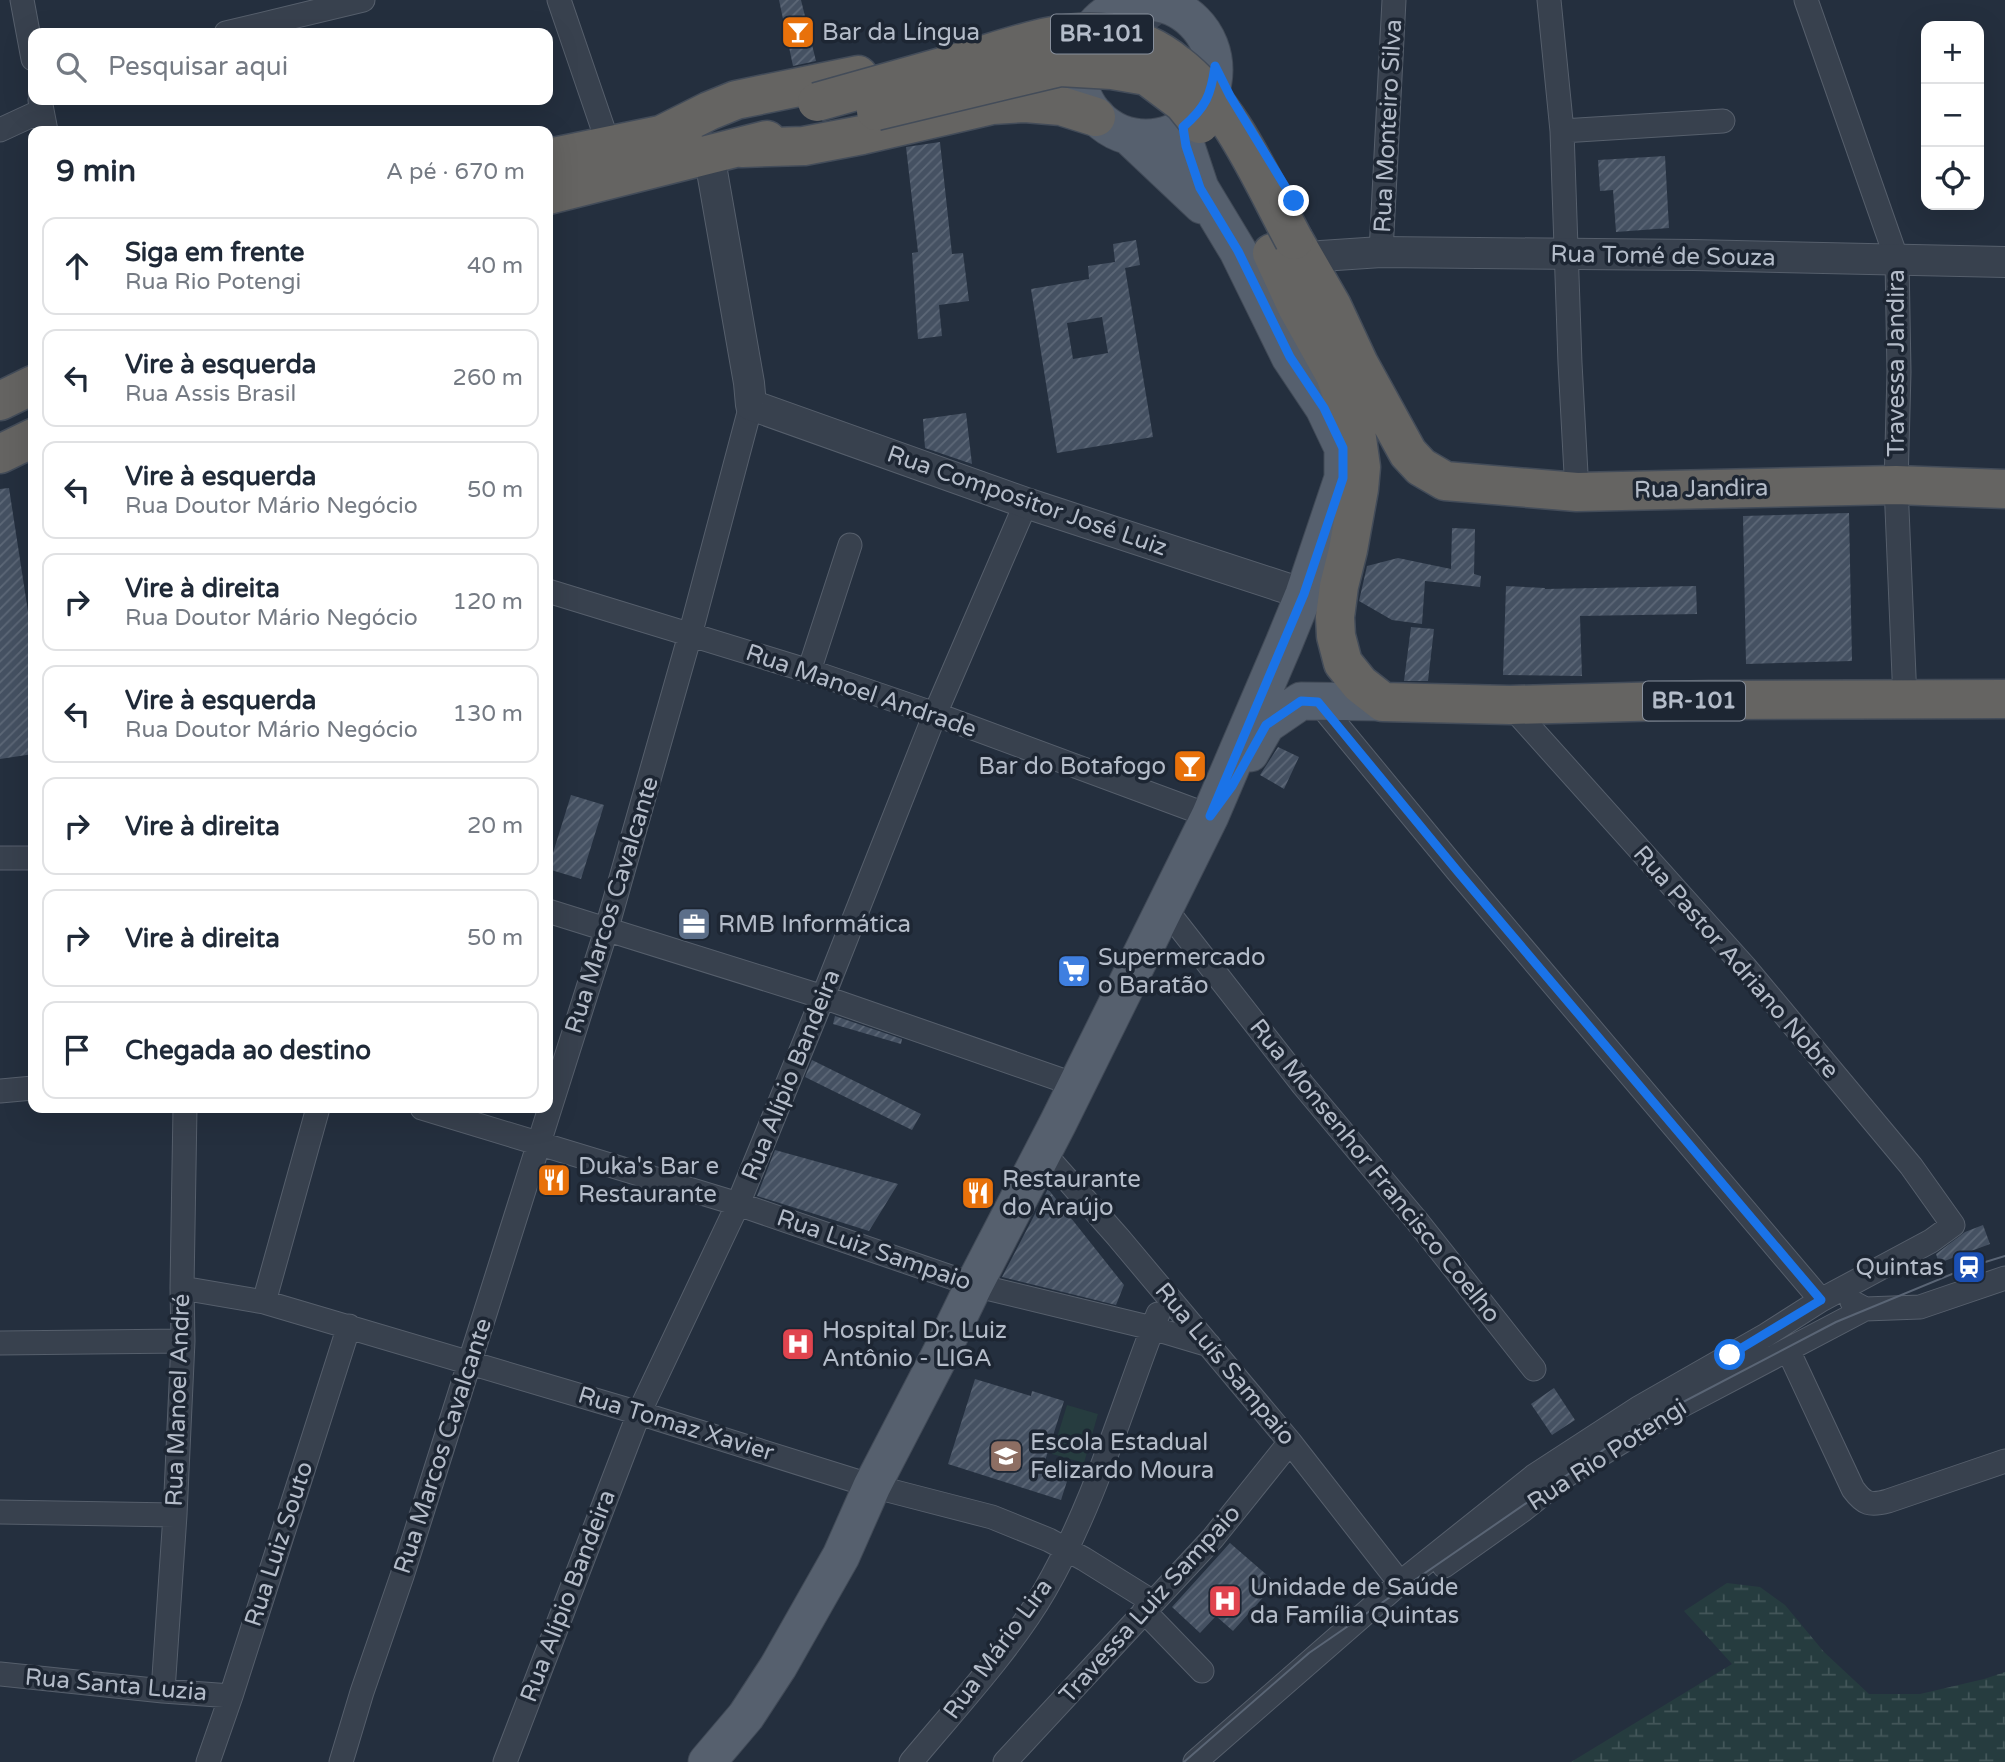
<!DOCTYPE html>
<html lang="pt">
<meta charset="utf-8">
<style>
:root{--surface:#fff;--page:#f6f6f7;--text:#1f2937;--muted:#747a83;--line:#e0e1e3}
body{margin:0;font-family:"Varela Round",sans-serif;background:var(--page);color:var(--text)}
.controls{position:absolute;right:21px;top:21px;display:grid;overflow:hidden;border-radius:14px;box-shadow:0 7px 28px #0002}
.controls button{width:63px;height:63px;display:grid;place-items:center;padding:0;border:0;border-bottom:2px solid var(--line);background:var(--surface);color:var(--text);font:35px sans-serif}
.stop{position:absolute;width:21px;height:21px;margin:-16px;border:5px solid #1a73e8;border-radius:50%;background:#fff}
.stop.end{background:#1a73e8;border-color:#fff;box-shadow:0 2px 7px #0008}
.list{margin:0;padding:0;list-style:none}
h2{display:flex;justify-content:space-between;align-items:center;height:91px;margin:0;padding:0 28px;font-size:30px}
h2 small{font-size:23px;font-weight:400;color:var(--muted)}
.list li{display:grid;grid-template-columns:46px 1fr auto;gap:21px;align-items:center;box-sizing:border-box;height:98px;margin:0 14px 14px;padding:0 14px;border:2px solid var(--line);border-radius:14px}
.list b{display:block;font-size:26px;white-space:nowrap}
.list p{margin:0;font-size:23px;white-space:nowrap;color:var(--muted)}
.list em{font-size:23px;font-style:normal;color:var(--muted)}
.icon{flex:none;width:38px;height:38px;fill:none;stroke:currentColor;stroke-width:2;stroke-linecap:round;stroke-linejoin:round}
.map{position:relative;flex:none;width:2005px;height:1762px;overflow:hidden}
.search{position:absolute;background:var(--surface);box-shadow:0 7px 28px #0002;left:28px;top:28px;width:525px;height:77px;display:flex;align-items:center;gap:18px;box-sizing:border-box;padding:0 24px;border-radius:14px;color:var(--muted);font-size:26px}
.panel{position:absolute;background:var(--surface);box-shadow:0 7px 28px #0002;left:28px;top:126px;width:525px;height:987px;border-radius:14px}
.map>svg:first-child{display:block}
.green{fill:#263c3f}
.wetland{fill:url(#wetland-marsh)}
.building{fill:url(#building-hatch);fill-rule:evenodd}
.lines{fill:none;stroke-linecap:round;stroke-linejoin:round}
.trunk-tunnel{stroke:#3a4453;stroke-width:38;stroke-dasharray:38 19;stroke-linecap:butt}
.minor-casing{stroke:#565f6c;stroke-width:25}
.tertiary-casing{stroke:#565f6c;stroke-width:32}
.primary-casing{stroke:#414a57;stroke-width:39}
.trunk-casing{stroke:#434c59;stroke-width:41}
.minor{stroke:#38414e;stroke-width:23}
.tertiary{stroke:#38414e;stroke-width:30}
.primary{stroke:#56606e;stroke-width:37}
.trunk{stroke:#656462;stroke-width:38}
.tram{stroke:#5a6575;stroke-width:2}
.trunk-bridge-casing{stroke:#434c59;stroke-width:41;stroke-linecap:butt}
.trunk-bridge{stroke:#656462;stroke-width:38}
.route{stroke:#1a73e8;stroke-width:9}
.labels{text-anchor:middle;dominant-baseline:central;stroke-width:7;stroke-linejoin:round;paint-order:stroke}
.shield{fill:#1d2633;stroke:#878f9c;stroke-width:2}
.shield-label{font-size:23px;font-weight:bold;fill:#b4bcc9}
.poi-label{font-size:24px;fill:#b4bcc9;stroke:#1d2633;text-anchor:start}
.street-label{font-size:24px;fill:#b4bcc9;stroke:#1d2633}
</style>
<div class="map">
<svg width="2005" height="1762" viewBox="0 0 2005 1762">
<defs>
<pattern id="wetland-marsh" width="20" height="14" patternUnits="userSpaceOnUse" patternTransform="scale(1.75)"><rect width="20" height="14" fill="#263c3f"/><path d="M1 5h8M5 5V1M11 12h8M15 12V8" fill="none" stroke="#435659"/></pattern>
<pattern id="building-hatch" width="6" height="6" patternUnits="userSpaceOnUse" patternTransform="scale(1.75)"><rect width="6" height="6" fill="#455162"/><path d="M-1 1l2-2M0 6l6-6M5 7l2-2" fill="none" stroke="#5d6877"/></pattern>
</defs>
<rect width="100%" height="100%" fill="#242f3e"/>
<!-- green -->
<path class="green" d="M1067 1405 1098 1414 1084 1463 1052 1454Z"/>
<!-- wetland -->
<path class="wetland" d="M1727 1583 1760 1587 1785 1605 1824 1652 1869 1694H1920L1984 1679 2005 1672V1762H1571L1732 1664 1684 1611Z"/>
<!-- building -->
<path class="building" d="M779 0H801L816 61 793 66Z
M940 142 952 254 963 253 969 301 939 305 942 336 918 339 912 253 918 252 906 147Z
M1665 156 1669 228 1616 232 1613 190 1600 191 1598 160Z
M1136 240 1140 265 1125 268 1153 437 1057 453 1031 289 1089 279 1088 266 1115 262 1113 244ZM1102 317 1108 353 1073 359 1067 323Z
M966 413 972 464 925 448 923 419Z
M9 488 33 644V754L0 759V489Z
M1849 513 1852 661 1746 664 1743 516Z
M1452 528 1475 529 1474 574 1481 576 1480 587 1425 581 1422 624 1392 620 1359 601 1367 566 1398 558 1451 569Z
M1506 586 1545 588V589L1696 586 1697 614 1580 616 1582 676 1503 675Z
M1411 627 1434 629 1428 681H1404Z
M1278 747 1299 757 1284 789 1260 775Z
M571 795 604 805 581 879 548 869Z
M835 1016 902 1039 901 1044 833 1024Z
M812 1060 921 1114 912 1130 805 1077Z
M775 1150 898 1184 869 1231 757 1196Z
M1048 1189 1124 1285 1116 1305 1002 1277Z
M1983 1225 1990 1244 1939 1263 1936 1254 1965 1232Z
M975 1379 1031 1396 1032 1391 1064 1401 1044 1464 1070 1472 1061 1500 948 1464Z
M1554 1388 1575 1420 1552 1435 1531 1404Z
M1230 1543 1276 1583 1233 1631 1216 1616 1200 1633 1172 1607Z"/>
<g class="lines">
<!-- trunk-tunnel -->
<path class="trunk-tunnel" d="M1130 0 1153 32 1169 71"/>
<!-- minor casing -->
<g class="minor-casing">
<path id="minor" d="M22 0 33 59
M559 0 609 146
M1549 0 1562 131 1570 363 1577 492
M1806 0 1897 260 1899 372 1896 485 1905 700
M226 33 363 0
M40 100 46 131
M0 130 41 111
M1562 131 1723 121
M1381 252 1394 0
M548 591 809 671 935 714 1210 816
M809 671 850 545
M1318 702 1459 873 1821 1300
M0 858H33
M1164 907 1303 1085 1417 1221 1534 1369
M548 911 823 997 1076 1085
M0 1091 33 1088
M422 1108 738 1204 974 1285 1152 1328 1209 1345
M1042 1151 1118 1237 1290 1442 1400 1583
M182 1288 264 1302 639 1413 872 1486 992 1517 1049 1540 1084 1559 1153 1602
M264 1302 318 1108
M1852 1302 1865 1309 1920 1307 2005 1278
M0 1343 183 1341
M1788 1350 1853 1489C1864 1504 1870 1506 1888 1501L2005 1461
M0 1512 175 1515
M1444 1566 1523 1510 1567 1475 1679 1407 1865 1309
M1144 1611 1202 1671
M0 1674 163 1691 231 1696
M163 1691 175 1515 183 1341 182 1288 185 1108
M208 1762 231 1696 349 1326
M341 1762 362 1692 402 1576 606 931 690 635 751 405
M505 1762 639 1413 738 1204 823 997 935 714 1026 503
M911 1762C955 1709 1011 1649 1045 1590 1095 1503 1122 1406 1158 1314
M1005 1762 1213 1538 1290 1442
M1195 1762 1400 1583 1534 1476 1640 1407 1766 1335 1821 1300 1931 1241 1953 1225 1911 1166 1745 967 1510 705"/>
</g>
<!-- tertiary casing -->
<g class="tertiary-casing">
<path id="tertiary" d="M709 154 749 383 751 405 1026 503 1304 594
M1321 256 1381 252 1693 255 2005 262"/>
</g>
<!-- primary casing -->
<g class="primary-casing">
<path id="primary" d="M1078 70a68 68 0 1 1 136 0a68 68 0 1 1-136 0Z
M1130 137 1202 205
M1250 753 1266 725 1301 701 1383 702
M707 1762 746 1716 778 1667 841 1556 872 1486 940 1355 974 1285 1058 1123 1210 816 1284 643 1304 594 1343 478V448L1324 408 1290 357 1238 251 1200 188 1186 146 1183 127"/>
</g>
<!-- trunk casing -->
<g class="trunk-casing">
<path id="trunk" d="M661 135 709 111 736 100 858 75
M742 148 804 146 862 135 992 105 1025 103 1061 106 1096 117
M548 158 684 130
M548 195 767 140
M1294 240 1332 306 1359 364 1408 453 1421 467 1445 481 1577 492 1896 485 2005 489
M1272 253 1297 307 1335 375 1357 438 1361 467 1359 489 1348 550 1339 586 1335 617 1336 636 1343 663 1360 684 1383 702 1510 705 1709 700 2005 699
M0 401 33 385
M0 454 33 438"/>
</g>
<!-- minor -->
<use href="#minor" class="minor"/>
<!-- tertiary -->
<use href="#tertiary" class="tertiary"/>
<!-- primary -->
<use href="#primary" class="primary"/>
<!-- trunk -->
<use href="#trunk" class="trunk"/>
<!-- tram -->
<path class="tram" d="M1184 1762 1309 1653 1641 1424 1836 1322 1969 1267 2005 1256"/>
<!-- trunk-bridge casing -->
<g class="trunk-bridge-casing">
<path id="trunk-bridge" d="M817 102C868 88 919 73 970 59 1014 46 1063 27 1110 34 1134 37 1159 49 1177 64 1231 105 1262 181 1294 240
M876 111 1060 67 1112 70 1147 76 1183 103 1200 124"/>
</g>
<!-- trunk-bridge -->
<use href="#trunk-bridge" class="trunk-bridge"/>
</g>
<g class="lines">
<!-- route -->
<path class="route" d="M1294 201 1230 96 1215 66C1211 95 1206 107 1183 127L1186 146 1200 188 1238 251 1290 357 1324 408 1343 448V478L1304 594 1210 816 1232 786 1266 725 1301 701 1318 702 1459 873 1821 1300 1730 1355"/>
</g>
<!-- icons -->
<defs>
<g id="bar-square" transform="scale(1.75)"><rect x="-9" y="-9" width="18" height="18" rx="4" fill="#e8710a" stroke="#1d2633"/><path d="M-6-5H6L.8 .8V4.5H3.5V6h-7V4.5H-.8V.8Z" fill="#fff"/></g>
<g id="office-square" transform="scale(1.75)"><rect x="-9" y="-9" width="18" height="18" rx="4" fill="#5c6f8a" stroke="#1d2633"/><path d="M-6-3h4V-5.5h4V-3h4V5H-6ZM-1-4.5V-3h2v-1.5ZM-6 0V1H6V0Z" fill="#fff"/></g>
<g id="supermarket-square" transform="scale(1.75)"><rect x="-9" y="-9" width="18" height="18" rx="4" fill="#3f7fe0" stroke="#1d2633"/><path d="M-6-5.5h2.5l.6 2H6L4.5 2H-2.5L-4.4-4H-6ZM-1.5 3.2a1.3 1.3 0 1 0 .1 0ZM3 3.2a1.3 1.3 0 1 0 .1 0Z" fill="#fff"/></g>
<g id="restaurant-square" transform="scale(1.75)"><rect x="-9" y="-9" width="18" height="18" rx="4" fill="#e8710a" stroke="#1d2633"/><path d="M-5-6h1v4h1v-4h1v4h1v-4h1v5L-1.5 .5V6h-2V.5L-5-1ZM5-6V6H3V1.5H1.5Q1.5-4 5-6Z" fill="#fff"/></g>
<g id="station-square" transform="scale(1.75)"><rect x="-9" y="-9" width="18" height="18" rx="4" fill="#1a4fb4" stroke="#1d2633"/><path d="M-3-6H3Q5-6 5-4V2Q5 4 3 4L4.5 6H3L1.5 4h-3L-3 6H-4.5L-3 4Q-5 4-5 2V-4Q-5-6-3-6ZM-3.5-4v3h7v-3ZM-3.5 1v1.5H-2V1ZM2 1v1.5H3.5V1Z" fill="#fff"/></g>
<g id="hospital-square" transform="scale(1.75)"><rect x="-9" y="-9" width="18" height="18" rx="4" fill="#e0444e" stroke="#1d2633"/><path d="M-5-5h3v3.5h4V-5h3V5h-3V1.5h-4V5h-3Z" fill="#fff"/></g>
<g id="school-square" transform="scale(1.75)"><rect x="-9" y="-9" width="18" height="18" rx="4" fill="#8d6e63" stroke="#1d2633"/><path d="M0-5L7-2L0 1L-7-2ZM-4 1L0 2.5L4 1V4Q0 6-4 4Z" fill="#fff"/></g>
</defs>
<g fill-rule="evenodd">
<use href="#bar-square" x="798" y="32"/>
<use href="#bar-square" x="1190" y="766"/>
<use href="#office-square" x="694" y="924"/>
<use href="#supermarket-square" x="1074" y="971"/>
<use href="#restaurant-square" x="554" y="1180"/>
<use href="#restaurant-square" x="978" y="1193"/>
<use href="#station-square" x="1969" y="1267"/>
<use href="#hospital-square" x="798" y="1344"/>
<use href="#school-square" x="1006" y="1456"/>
<use href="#hospital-square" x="1225" y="1601"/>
</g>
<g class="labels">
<!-- shield labels -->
<g class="shield">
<rect x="1051" y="14.5" width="102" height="39" rx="5"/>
<rect x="1643" y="681.5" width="102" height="39" rx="5"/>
</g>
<g class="shield-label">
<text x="1102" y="34">BR-101</text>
<text x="1694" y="701">BR-101</text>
</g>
<!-- poi labels -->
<g class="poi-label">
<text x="822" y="32">Bar da Língua</text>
<text x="1166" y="766" text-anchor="end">Bar do Botafogo</text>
<text x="718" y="924">RMB Informática</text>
<text x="1098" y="957">Supermercado<tspan x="1098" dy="28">o Baratão</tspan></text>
<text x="578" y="1166">Duka's Bar e<tspan x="578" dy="28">Restaurante</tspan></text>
<text x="1002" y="1179">Restaurante<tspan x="1002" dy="28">do Araújo</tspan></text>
<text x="1944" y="1267" text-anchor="end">Quintas</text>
<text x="822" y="1330">Hospital Dr. Luiz<tspan x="822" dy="28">Antônio - LIGA</tspan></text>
<text x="1030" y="1442">Escola Estadual<tspan x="1030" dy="28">Felizardo Moura</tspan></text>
<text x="1250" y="1587">Unidade de Saúde<tspan x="1250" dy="28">da Família Quintas</tspan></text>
</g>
<!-- street labels -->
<g class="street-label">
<text transform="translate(1388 126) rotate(-87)">Rua Monteiro Silva</text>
<text transform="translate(1663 256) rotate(1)">Rua Tomé de Souza</text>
<text transform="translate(1896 363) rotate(-90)">Travessa Jandira</text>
<text transform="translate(1701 489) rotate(-1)">Rua Jandira</text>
<text transform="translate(1027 501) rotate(19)">Rua Compositor José Luiz</text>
<text transform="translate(861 691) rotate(19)">Rua Manoel Andrade</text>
<text transform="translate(612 905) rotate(-73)">Rua Marcos Cavalcante</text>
<text transform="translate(1736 962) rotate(49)">Rua Pastor Adriano Nobre</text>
<text transform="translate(791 1075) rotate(-68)">Rua Alípio Bandeira</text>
<text transform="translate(1375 1171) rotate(51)">Rua Monsenhor Francisco Coelho</text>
<text transform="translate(874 1250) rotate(19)">Rua Luiz Sampaio</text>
<text transform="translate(1225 1364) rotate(50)">Rua Luís Sampaio</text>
<text transform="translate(178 1400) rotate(-88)">Rua Manoel André</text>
<text transform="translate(676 1424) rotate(17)">Rua Tomaz Xavier</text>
<text transform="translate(443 1446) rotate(-72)">Rua Marcos Cavalcante</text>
<text transform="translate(1607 1455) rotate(-33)">Rua Rio Potengi</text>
<text transform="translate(279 1544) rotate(-72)">Rua Luiz Souto</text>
<text transform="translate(568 1596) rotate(-69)">Rua Alípio Bandeira</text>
<text transform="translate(1150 1604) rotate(-48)">Travessa Luiz Sampaio</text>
<text transform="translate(998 1649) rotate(-54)">Rua Mário Lira</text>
<text transform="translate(116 1685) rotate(5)">Rua Santa Luzia</text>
</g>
</g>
</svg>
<div class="controls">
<button>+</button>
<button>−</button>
<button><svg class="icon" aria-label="locate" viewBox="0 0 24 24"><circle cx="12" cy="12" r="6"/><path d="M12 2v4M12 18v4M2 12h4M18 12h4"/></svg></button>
</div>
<div class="stop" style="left:1730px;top:1355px"></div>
<div class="stop end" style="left:1294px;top:201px"></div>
<div class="search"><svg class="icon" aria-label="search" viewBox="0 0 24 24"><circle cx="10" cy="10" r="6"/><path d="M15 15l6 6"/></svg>Pesquisar aqui</div>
<section class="panel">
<h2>9 min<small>A pé · 670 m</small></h2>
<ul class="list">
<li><svg class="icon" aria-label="ahead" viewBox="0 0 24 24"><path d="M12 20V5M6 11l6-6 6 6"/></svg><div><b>Siga em frente</b><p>Rua Rio Potengi</p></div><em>40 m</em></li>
<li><svg class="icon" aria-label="left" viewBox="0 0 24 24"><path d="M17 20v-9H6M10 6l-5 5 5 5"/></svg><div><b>Vire à esquerda</b><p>Rua Assis Brasil</p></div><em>260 m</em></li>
<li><svg class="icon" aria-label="left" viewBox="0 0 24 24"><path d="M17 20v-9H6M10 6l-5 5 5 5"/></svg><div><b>Vire à esquerda</b><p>Rua Doutor Mário Negócio</p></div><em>50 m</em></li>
<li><svg class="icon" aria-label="right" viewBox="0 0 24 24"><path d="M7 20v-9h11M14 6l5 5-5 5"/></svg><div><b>Vire à direita</b><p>Rua Doutor Mário Negócio</p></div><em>120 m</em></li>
<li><svg class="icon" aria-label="left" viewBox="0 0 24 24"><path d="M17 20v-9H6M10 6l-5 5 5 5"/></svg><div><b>Vire à esquerda</b><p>Rua Doutor Mário Negócio</p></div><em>130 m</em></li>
<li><svg class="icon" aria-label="right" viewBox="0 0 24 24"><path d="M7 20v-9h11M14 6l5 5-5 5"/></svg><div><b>Vire à direita</b></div><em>20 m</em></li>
<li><svg class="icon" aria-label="right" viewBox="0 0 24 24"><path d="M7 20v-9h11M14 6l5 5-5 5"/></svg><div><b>Vire à direita</b></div><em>50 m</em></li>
<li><svg class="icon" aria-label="arrive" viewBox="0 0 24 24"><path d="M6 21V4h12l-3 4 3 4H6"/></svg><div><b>Chegada ao destino</b></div></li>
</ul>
</section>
</div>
